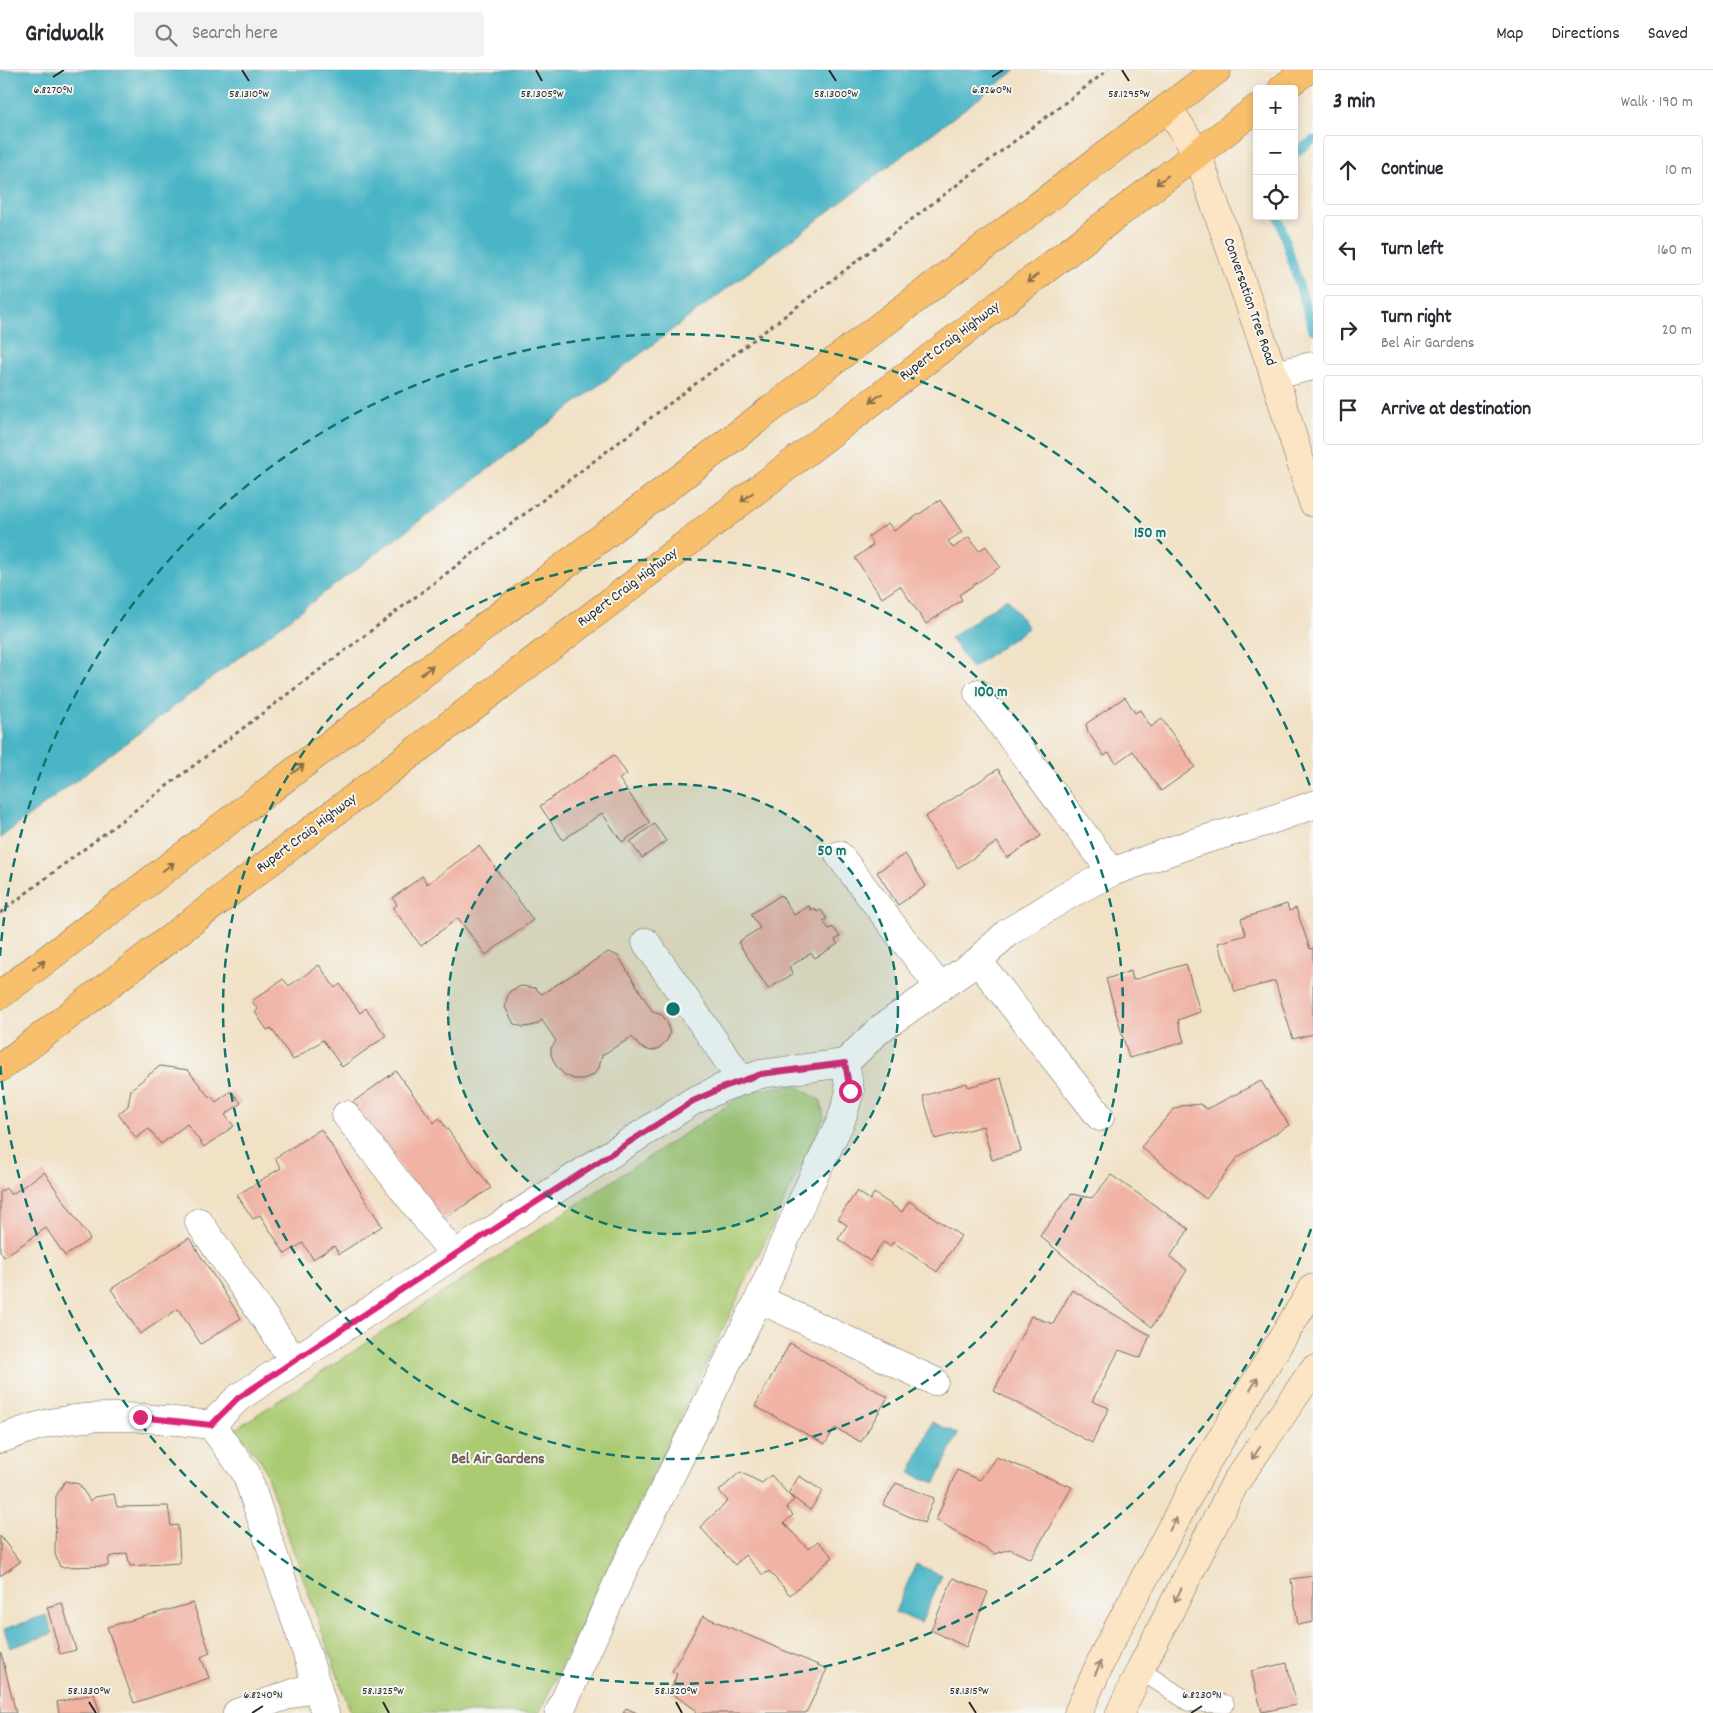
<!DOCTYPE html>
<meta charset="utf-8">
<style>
:root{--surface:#fff;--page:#f2f2f3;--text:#2b2b33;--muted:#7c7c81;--line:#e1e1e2}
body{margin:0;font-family:Dekko,sans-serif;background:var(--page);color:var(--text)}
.controls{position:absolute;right:15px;top:15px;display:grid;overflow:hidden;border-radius:5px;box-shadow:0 2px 8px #0003}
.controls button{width:45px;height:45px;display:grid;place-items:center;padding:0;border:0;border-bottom:1px solid var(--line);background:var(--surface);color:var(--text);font:25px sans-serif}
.stop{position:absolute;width:15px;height:15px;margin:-11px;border:4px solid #db2777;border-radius:50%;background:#fff}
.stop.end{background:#db2777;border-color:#fff;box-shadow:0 1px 5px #0008}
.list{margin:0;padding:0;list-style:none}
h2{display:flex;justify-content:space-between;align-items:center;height:65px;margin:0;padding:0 20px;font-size:21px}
h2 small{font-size:16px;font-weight:400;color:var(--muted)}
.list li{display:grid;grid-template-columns:32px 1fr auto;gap:15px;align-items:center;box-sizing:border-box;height:70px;margin:0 10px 10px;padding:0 10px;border:1px solid var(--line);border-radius:5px}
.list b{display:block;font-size:19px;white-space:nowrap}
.list p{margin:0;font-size:16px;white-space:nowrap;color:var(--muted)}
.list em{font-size:16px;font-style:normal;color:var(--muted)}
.icon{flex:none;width:28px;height:28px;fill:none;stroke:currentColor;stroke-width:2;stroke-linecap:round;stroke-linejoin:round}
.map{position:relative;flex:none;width:1313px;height:1643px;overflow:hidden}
header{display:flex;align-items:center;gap:30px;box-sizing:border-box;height:70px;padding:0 25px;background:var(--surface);border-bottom:1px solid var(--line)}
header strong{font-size:24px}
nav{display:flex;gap:28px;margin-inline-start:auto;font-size:18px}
.search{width:350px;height:45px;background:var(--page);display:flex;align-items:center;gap:12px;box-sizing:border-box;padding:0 18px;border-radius:5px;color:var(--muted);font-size:19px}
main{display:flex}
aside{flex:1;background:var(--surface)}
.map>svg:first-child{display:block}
.green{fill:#abcb73;stroke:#6b7b4f}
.water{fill:#49b5c6;stroke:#3a7078}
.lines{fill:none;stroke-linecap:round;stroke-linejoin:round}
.stream{stroke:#49b5c6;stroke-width:9}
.building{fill:#f0b3a4}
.lane-casing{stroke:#706b61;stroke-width:19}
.street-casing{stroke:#706b61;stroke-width:29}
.secondary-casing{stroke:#706b61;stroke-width:29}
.primary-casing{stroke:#706b61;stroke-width:29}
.path{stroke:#706b61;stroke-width:3;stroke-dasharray:4 4;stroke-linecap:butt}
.lane{stroke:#fff;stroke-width:18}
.street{stroke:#fff;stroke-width:28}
.secondary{stroke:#fce5c4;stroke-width:28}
.primary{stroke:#f8bf6c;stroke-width:28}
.oneway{stroke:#876e48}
.oneway2{stroke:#948878}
.route{stroke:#db2777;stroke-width:6}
.ticks{fill:none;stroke:#2b2b2b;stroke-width:2}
.ring{fill:none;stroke:#0f766e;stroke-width:2.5;stroke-dasharray:9 6}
.labels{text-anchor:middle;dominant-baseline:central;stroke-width:4;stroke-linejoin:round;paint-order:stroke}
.street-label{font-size:15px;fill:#2b2b2b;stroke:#f6f6f2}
.neighbourhood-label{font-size:16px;font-weight:bold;fill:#705b55;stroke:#f6f6f2}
.ticks-label{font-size:12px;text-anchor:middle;fill:#2b2b2b;stroke:#f6f6f2;stroke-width:4;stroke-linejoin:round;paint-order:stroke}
.centre{fill:#0f766e;stroke:#f6f6f2;stroke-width:2.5}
.ring-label{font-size:15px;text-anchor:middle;font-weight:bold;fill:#0f766e;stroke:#f6f6f2;stroke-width:4;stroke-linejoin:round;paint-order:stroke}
</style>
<header>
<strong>Gridwalk</strong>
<div class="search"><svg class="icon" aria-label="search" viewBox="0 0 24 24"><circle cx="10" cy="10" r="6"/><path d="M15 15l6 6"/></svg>Search here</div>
<nav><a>Map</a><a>Directions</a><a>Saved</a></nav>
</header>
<main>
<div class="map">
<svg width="1313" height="1643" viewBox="0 0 1313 1643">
<rect width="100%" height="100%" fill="#f6f6f2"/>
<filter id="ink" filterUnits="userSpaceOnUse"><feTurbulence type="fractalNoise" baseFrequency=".02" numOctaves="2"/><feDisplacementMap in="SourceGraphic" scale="10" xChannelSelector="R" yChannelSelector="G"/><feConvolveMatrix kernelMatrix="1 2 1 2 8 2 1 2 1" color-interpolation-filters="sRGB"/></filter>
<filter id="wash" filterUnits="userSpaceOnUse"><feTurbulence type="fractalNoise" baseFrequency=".0096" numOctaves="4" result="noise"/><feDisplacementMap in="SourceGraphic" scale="20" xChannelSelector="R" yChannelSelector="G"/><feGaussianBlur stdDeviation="1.12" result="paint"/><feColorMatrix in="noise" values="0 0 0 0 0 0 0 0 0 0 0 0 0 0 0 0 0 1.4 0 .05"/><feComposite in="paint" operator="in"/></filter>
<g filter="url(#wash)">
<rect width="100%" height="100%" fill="#f1e1c5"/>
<!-- green -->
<path class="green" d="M795 1015 821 1031 824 1048 539 1643H351L262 1392 234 1360 749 1021Z"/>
<!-- water -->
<path class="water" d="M0 0H1016L0 768Z
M1007 528 1028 558 972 598 950 568Z
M932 1352 958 1364 935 1413 910 1403Z
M916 1494 942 1505 921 1553 895 1542Z
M46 1545 53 1563 10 1578 4 1559Z"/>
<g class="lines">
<!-- stream -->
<path class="stream" d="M1294 84 1313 70
M1278 146 1313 260"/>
</g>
<g id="blocks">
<!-- building -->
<path class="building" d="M940 430 962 462 948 471 953 478 969 467 979 481 986 476 1000 497 959 525 962 530 926 554 900 516 882 528 855 488 873 475 868 467 888 453 894 461Z
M1125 627 1135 643 1140 640 1151 657 1162 649 1195 697 1161 721 1133 681 1116 693 1109 683 1104 686 1088 662 1086 654Z
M614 685 627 704 619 709 650 753 622 772 602 743 563 770 540 736Z
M998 699 1041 766 1007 788 997 772 958 798 925 747Z
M654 754 666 771 642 788 630 772Z
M479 776 533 850 486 885 458 848 421 876 393 838 397 835 393 828 422 806 427 814Z
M905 784 926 816 898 835 877 802Z
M781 825 794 845 809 836 811 840 815 838 817 842 821 840 827 849 823 851 829 859 833 857 840 867 835 870 838 874 815 888 811 883 789 897 793 904 768 919 738 872 760 858 751 844Z
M1287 834 1289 841 1296 838 1310 879 1313 878V964L1293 969 1275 911 1235 922 1218 873 1246 865 1241 849Z
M608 882 618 886 653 942 662 945 667 952 670 964 667 970 658 979 651 981 640 977 632 967 602 985 599 998 593 1005 583 1009H574L565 1005 556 996 551 985V978L556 971 542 950 537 954 531 956 523 957 514 954 505 937 507 928 510 921 521 916 535 918 542 924Z
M1186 894 1200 942 1178 950 1184 972 1129 988 1106 909 1131 901 1133 910Z
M319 895 335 918 340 914 360 943 366 938 386 966 342 997 323 970 293 990 271 958 267 960 255 942 258 940 252 931 283 909 289 916Z
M160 996 188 1000 209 1027 211 1026 216 1032 231 1021 241 1033 225 1045 234 1056 204 1077 187 1054 161 1074 149 1059 136 1068 118 1044 128 1036 131 1019Z
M396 1001 434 1053 439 1048 491 1118 440 1151 353 1032Z
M1001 1008 1021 1081 992 1090 983 1056 935 1069 923 1026 967 1013 968 1017Z
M1261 1011 1289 1055 1238 1087 1206 1129 1141 1077 1173 1040 1181 1036 1200 1034 1207 1039Z
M321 1059 382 1156 339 1184 334 1176 313 1189 303 1173 285 1184 260 1145 253 1149 237 1125 281 1098 275 1088Z
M44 1102 90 1169 65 1186 46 1158 4 1187 0 1181V1122L6 1118 11 1125Z
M1111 1105 1189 1159 1170 1187 1187 1200 1152 1257 1101 1217 1040 1166 1071 1124 1092 1128Z
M857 1121 870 1130 874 1123 902 1142 909 1131 961 1166 937 1202 893 1172 890 1176 883 1172 870 1191 838 1169 847 1155 838 1149Z
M189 1168 241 1248 201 1274 178 1239 140 1264 111 1219Z
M1072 1220 1150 1265 1141 1288 1119 1280 1092 1331 1109 1338 1092 1373 994 1321 1031 1246 1053 1254Z
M790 1273 888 1327 861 1372 835 1358 825 1374 755 1336Z
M996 1387 1072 1417 1031 1489 1010 1479 995 1484 936 1450 957 1400 980 1410Z
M740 1402 762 1413 771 1405 788 1424 799 1406 823 1421 810 1440 788 1424 794 1430 786 1437 793 1445 784 1453 808 1479 818 1471 833 1487 790 1525 769 1501 763 1505 745 1485 735 1495 700 1457 728 1431 719 1421Z
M65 1411 79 1414 90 1431 94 1427 114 1424 117 1437 168 1436 171 1456 178 1455 180 1493 130 1496 127 1483 109 1487 108 1496 60 1497 55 1484 56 1426Z
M896 1413 934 1428 924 1453 883 1435Z
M0 1466 20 1492 0 1506Z
M1313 1506V1552L1298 1555 1291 1509Z
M953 1508 988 1522 966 1577 931 1560Z
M62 1533 76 1580 60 1584 47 1537Z
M193 1533 210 1583 201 1587 209 1608 134 1633 107 1557Z
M703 1546 827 1599 806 1643H695L696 1640 670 1622 677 1604 672 1601Z
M0 1583H1L16 1643H0Z
M1287 1593 1296 1635 1262 1642 1251 1601Z
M94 1624 100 1643H59L57 1632Z
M626 1638 637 1643H623Z"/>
</g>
</g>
<g filter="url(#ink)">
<use href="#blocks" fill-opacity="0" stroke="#706b61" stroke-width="1"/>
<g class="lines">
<!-- lane casing -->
<g class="lane-casing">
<path id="lane" d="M1140 1600 1189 1632 1225 1634"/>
</g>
<!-- street casing -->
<g class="street-casing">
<path id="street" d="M1274 305 1313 296
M978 623 1112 802
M839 785 940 918
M646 872 742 1011
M978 891 1100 1047
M346 1045 454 1185
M199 1152 294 1291
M759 1229 934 1311
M211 1355 238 1328 454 1185 693 1031 724 1017 761 1004 845 993 880 959 978 891 1007 863 1070 824 1112 802 1193 773 1265 752 1313 735
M211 1355 246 1403 307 1584 325 1643
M0 1369C18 1363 36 1355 55 1352 107 1342 159 1349 211 1355
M237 1643 317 1615
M559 1643 621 1505 759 1229 808 1118 841 1051 850 1021 845 993"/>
</g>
<!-- secondary casing -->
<g class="secondary-casing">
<path id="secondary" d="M1168 37 1197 83 1274 305 1313 433
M1078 1643 1107 1578 1206 1393 1313 1218
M1120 1643 1140 1600 1235 1413 1313 1300"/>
</g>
<!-- primary casing -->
<g class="primary-casing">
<path id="primary" d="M1282 19 1307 0
M0 925 1217 0
M0 998 1257 38"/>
</g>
<!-- path -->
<path class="path" d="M0 843 1108 0"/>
<!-- lane -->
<use href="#lane" class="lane"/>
<!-- street -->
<use href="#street" class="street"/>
<!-- secondary -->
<use href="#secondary" class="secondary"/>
<!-- primary -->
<use href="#primary" class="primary"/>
</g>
<!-- one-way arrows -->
<defs><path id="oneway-shaft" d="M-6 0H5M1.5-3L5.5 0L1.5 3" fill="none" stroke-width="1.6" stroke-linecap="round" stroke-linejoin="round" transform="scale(1.25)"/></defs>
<g class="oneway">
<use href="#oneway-shaft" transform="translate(1162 110) rotate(143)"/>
<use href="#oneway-shaft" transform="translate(1033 208) rotate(143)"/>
<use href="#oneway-shaft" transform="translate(876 328) rotate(143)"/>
<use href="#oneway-shaft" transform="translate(747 427) rotate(143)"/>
<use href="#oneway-shaft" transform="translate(427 600) rotate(-37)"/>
<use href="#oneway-shaft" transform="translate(298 699) rotate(-37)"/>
<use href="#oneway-shaft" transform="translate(168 797) rotate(-37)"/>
<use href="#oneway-shaft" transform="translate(39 895) rotate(-37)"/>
</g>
<g class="oneway2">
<use href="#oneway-shaft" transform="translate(1254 1314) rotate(-59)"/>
<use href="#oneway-shaft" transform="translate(1256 1383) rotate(124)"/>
<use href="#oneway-shaft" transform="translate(1173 1454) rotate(-62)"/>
<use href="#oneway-shaft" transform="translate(1178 1525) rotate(117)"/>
<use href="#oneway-shaft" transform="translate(1098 1598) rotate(-66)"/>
</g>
</g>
<g class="lines" filter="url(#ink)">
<!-- route -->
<path class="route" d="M140 1347 211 1355 238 1328 454 1185 693 1031 724 1017 761 1004 845 993 850 1021"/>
</g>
<!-- ticks -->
<path class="ticks" d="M242 0 249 11M536 0 542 11M829 0 836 11M1122 0 1129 11M53 7 64 0M992 7 1003 0M89 1632 96 1643M383 1632 389 1643M676 1632 682 1643M969 1632 976 1643M252 1643 263 1636M1191 1643 1202 1636"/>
<!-- distance rings -->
<circle cx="673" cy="939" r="225" fill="#0f766e" fill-opacity=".12"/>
<g class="ring">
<circle cx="673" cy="939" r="225"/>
<circle cx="673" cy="939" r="450"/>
<path d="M1311 1159A675 675 0 0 1 0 992M0 886A675 675 0 0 1 1311 719"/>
</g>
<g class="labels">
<!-- street labels -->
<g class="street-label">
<text transform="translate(1249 232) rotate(71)">Conversation Tree Road</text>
<text transform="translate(950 272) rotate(-37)">Rupert Craig Highway</text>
<text transform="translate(628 518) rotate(-37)">Rupert Craig Highway</text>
<text transform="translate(307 764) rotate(-37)">Rupert Craig Highway</text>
</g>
<!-- neighbourhood labels -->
<g class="neighbourhood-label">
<text x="498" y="1389">Bel Air Gardens</text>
</g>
</g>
<g class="ticks-label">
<text x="992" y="23">6.8260°N</text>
<text x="53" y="23">6.8270°N</text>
<text x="249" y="27">58.1310°W</text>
<text x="542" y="27">58.1305°W</text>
<text x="836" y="27">58.1300°W</text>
<text x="1129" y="27">58.1295°W</text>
<text x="89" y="1624">58.1330°W</text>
<text x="383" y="1624">58.1325°W</text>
<text x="676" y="1624">58.1320°W</text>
<text x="969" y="1624">58.1315°W</text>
<text x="263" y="1628">6.8240°N</text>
<text x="1202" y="1628">6.8230°N</text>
</g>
<circle cx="673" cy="939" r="8" class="centre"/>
<g class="ring-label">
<text x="1150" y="467">150 m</text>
<text x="991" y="626">100 m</text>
<text x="832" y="785">50 m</text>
</g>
</svg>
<div class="controls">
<button>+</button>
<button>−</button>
<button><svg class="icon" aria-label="locate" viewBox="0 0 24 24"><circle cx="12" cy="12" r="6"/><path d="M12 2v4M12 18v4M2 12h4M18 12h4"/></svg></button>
</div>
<div class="stop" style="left:850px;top:1021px"></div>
<div class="stop end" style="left:140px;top:1347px"></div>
</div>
<aside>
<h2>3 min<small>Walk · 190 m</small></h2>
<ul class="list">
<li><svg class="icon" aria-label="ahead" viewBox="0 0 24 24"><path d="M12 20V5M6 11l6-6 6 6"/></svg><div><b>Continue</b></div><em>10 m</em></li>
<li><svg class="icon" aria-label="left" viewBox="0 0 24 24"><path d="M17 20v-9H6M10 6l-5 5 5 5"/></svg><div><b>Turn left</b></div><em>160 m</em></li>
<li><svg class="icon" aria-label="right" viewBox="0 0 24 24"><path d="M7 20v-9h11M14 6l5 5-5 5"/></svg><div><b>Turn right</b><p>Bel Air Gardens</p></div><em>20 m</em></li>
<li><svg class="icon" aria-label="arrive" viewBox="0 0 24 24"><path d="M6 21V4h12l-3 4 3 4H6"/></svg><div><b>Arrive at destination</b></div></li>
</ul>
</aside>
</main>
